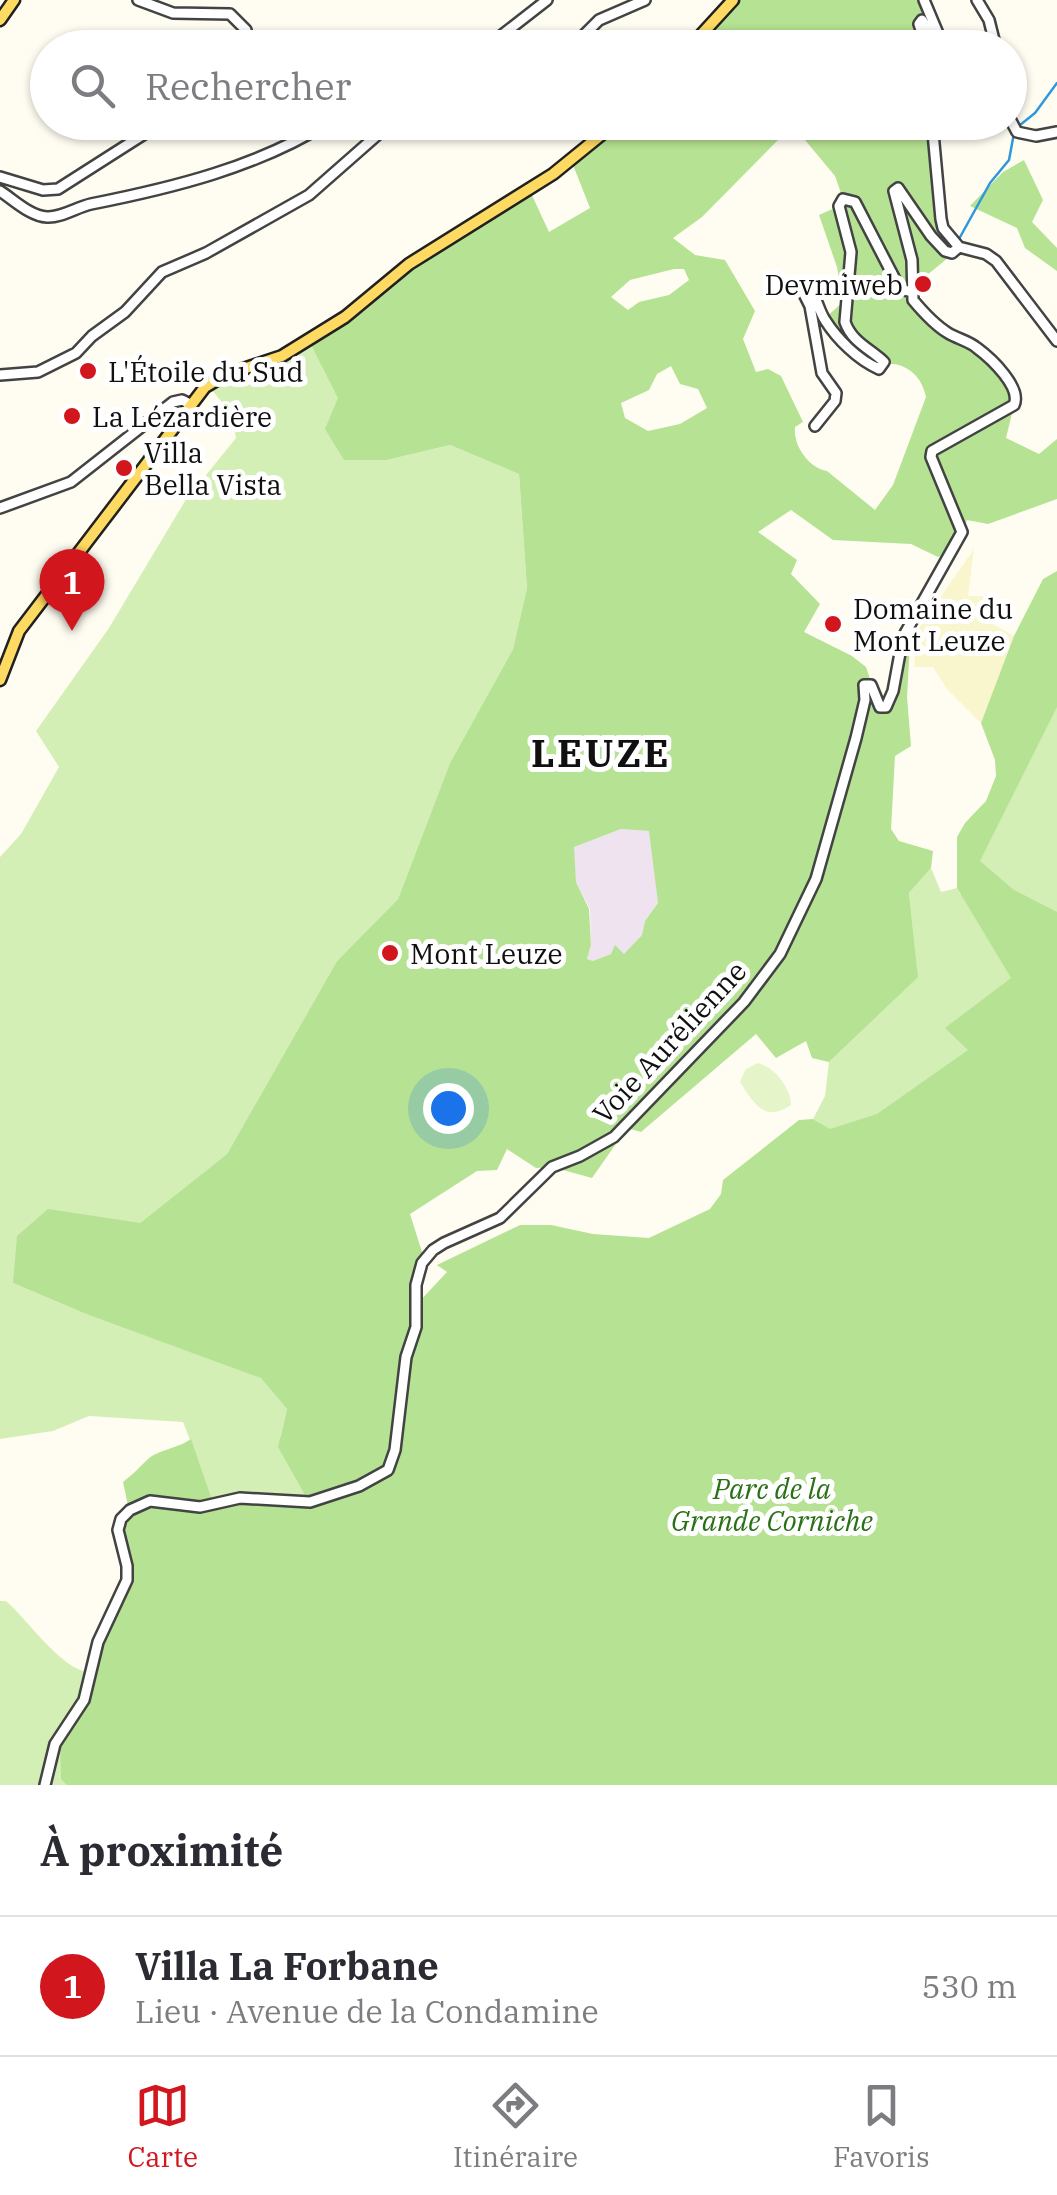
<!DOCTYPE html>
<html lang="fr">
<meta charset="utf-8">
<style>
:root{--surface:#fff;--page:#f7f7f7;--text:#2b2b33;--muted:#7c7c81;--line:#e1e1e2;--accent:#d1161e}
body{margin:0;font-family:"IBM Plex Serif",serif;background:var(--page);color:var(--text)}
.you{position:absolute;left:448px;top:1108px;width:35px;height:35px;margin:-25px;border:8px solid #fff;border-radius:50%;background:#1a73e8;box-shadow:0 0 0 15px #1a73e833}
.badge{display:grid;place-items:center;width:65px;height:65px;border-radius:50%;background:var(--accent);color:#fff;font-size:32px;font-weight:700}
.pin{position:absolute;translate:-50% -82px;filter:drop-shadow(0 2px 5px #0008)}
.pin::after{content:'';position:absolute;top:52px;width:35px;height:30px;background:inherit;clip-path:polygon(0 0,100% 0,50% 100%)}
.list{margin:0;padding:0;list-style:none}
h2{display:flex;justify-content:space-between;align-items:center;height:130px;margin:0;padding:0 40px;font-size:42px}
h2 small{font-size:32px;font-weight:400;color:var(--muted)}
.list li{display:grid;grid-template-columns:65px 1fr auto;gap:30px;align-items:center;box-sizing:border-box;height:140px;padding:0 40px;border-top:2px solid var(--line)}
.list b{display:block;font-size:38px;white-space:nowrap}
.list p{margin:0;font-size:32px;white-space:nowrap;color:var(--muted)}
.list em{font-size:32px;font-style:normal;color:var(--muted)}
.icon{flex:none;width:55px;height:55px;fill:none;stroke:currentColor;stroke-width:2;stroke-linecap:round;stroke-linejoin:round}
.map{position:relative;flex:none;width:1057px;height:1785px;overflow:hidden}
.search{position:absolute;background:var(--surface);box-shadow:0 2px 8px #0004;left:30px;right:30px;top:30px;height:110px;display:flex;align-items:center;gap:25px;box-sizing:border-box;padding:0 35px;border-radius:55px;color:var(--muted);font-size:38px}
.sheet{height:270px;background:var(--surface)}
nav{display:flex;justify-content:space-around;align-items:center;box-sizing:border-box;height:140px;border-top:2px solid var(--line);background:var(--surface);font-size:28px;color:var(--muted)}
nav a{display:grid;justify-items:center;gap:5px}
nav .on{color:var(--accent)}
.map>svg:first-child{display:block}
.industrial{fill:#eee3ef}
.farmland{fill:#f9f6ce}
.green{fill:#d3efb6}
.forest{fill:#b6e293;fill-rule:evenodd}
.pitch{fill:#e6f5c9}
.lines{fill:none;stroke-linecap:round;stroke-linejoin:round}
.stream{stroke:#2e97dd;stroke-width:2.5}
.minor-casing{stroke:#434343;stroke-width:14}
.major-casing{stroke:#212121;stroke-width:15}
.minor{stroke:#fff;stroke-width:9}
.major{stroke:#ffda62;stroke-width:10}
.poi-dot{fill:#d1161e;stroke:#fff;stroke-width:4}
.labels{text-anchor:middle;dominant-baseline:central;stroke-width:10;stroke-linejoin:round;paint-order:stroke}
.poi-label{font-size:28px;fill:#101010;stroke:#fff;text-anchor:start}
.street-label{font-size:28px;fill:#101010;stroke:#fff}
.park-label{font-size:28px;font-style:italic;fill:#297017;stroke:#fff}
.district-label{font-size:38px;font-weight:bold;letter-spacing:2.5px;fill:#101010;stroke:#fff}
</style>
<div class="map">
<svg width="1057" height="1785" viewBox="0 0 1057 1785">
<rect width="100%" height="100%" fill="#fffdf2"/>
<!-- industrial -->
<path class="industrial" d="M621 829 650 831 658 903 645 921 642 935 624 955 611 954 593 961 587 959 591 945 590 909 576 882 573 847Z"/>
<!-- farmland -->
<path class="farmland" d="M974 549 968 596H998L991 623 1014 636 981 723 947 689 933 667H914L917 631Z"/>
<!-- green -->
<path class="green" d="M311 345 339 398 387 460 450 445 519 474 527 588 513 649 450 763 398 899 337 961 227 1154 140 1223 13 1283 86 1314 261 1377 287 1409 280 1437 653 1250 766 1173 820 1123 813 1119 825 1096 829 1062 887 1006 917 969 909 893 931 868 941 892 957 888 961 895 1057 585V1785H0V1601H6C27 1619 61 1669 88 1672L201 1468 183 1422 89 1416 53 1431 0 1439V857L21 834 59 767 36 731 109 628 185 501 236 438 232 415 212 390 284 361Z"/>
<!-- forest -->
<path class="forest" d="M740 0H924L942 44 940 48H695Z
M624 123H927L943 228 954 243 955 252 915 285 912 292 926 315 976 346 1021 396 1014 405 1006 438 1039 454 1057 439V499L988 524 967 520 952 552 938 557 911 544 833 540 791 510 758 532 797 560 791 574 820 604 804 632 852 656 866 667 879 705 886 706 911 626 907 697 911 746 895 756 891 829 899 841 933 851 931 868 909 893 918 977 829 1062 812 1058 806 1041 776 1058 756 1034 641 1132 627 1128 592 1178 552 1167 536 1168 507 1149 497 1170 477 1171 410 1214 422 1252 417 1304 447 1272 437 1265 520 1225H551L593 1234 649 1238 710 1209 721 1194 723 1180 799 1120 813 1119 830 1129 877 1114 968 1050 945 1028 1011 978 957 888V837L965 823 986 801 996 776 995 760 981 723 1014 636 1043 579 1057 571V707L980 861 1014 890 1057 912V1785H67L61 1779 60 1734 75 1714 98 1642 127 1580 118 1530 129 1510 123 1482C132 1475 139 1468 147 1460 157 1450 179 1448 191 1439L214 1506 240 1498 309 1502 278 1447 287 1409 261 1378 86 1314 13 1283 17 1236 48 1209 140 1223 227 1154 337 961 398 899 450 763 513 649 527 588 519 474 450 445 387 460H344L325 429 338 398 311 345 364 311 401 276 530 191 549 232 590 208 573 165ZM780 138 805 140 835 176 843 199 839 206 819 215 837 267 843 302 824 319 873 367C898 357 921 371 926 397L893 485 875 510 827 471C809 468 793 446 795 427L803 422 781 376 768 369 756 372 743 339 755 311 725 260 695 255 673 238 702 217ZM674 269H684L689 280 669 295 639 302 628 310 611 297 630 280ZM671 366 680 384 698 389 707 408 680 424 648 431 625 418 621 403 649 390 657 374ZM621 829 649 831 658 903 645 921 642 935 624 954 615 945 611 954 593 961 587 959 591 945 589 909 576 882 574 847Z
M1024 160 1043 200 1032 222 1057 248V271L1025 248 1017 228 970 206 1003 172Z"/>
<!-- pitch -->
<path class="pitch" d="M757 1063C773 1065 792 1089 791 1105 765 1123 754 1104 740 1082L745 1070Z"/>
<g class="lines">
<!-- stream -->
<path class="stream" d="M1020 125 1035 113 1057 83
M959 239 990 183 1009 160 1014 133"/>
<!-- minor casing -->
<g class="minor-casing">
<path id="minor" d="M138 0 173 13 230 14 246 30 248 48
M924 0 942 43 935 42 922 20 919 24 927 48
M977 0 989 20 996 48
M415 48 436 43 449 48
M466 48 493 42 547 0
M559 48 583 36 599 20 645 0
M1010 119 1017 132 1036 136 1057 132
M0 177 43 190 58 189 163 122
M0 191C14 200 30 216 47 217 61 218 77 207 91 204 172 188 258 167 329 122
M959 247 986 254 996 261 1057 341
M0 375 38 372 76 353 92 336 125 312 162 272 206 253 309 195 392 122
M815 426 835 401 836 393 822 373 810 306 802 290 805 287C817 293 817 308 825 320 837 339 858 360 879 369L884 362C869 348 852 342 845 322L851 252 839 206 843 199 855 202 900 289 912 292
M0 508 71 482 173 402 182 400 190 404
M45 1785 55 1744 84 1700 98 1642 127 1580V1566L118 1530 121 1519 130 1510 150 1501 200 1507 240 1498 310 1502 359 1486 388 1470 395 1450 406 1357 416 1327V1285L422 1263 433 1250 444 1243 500 1218 552 1167 580 1156 614 1137 744 1002 780 954 816 879 856 738 865 700 864 685H871L880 707H886L893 691 903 637 962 532 931 457 932 451 1014 405C1022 388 992 359 977 348 969 341 958 339 948 333 935 325 923 312 913 300L912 260 894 191 898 188 931 236 945 251 952 253 959 247 943 228 941 219 932 122"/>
</g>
<!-- major casing -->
<g class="major-casing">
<path id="major" d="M0 20 14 0
M689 48 733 0
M0 680 19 631 205 387 225 375 282 356 345 317 409 264 553 174 617 122"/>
</g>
<!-- minor -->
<use href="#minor" class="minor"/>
<!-- major -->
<use href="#major" class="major"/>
</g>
<!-- markers -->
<g class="poi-dot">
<circle cx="923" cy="284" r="10"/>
<circle cx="88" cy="371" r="10"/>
<circle cx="72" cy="416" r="10"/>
<circle cx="124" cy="468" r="10"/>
<circle cx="833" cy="624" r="10"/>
<circle cx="390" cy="953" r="10"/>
</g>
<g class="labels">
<!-- poi labels -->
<g class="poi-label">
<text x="903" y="284" text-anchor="end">Devmiweb</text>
<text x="108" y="371">L'Étoile du Sud</text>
<text x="92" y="416">La Lézardière</text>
<text x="144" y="452">Villa<tspan x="144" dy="32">Bella Vista</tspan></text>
<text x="853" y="608">Domaine du<tspan x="853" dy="32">Mont Leuze</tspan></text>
<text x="410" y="953">Mont Leuze</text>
</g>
<!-- street labels -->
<g class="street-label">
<text transform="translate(669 1042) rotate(-47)">Voie Aurélienne</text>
</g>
<!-- park labels -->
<g class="park-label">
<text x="772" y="1488">Parc de la<tspan x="772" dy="32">Grande Corniche</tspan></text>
</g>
<!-- district labels -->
<g class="district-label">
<text x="601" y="752">LEUZE</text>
</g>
</g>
</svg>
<div class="you"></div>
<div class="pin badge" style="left:72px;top:631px">1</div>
<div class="search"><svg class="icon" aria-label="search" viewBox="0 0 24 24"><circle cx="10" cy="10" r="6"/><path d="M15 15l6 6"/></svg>Rechercher</div>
</div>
<section class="sheet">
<h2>À proximité<small></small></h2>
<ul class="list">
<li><span class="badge">1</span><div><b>Villa La Forbane</b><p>Lieu · Avenue de la Condamine</p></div><em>530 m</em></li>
</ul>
</section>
<nav>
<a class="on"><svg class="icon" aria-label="map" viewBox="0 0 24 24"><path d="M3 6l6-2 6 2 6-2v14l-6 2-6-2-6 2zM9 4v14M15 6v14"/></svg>Carte</a>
<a><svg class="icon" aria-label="directions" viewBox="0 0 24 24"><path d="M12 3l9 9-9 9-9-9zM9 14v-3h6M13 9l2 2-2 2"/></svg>Itinéraire</a>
<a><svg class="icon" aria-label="saved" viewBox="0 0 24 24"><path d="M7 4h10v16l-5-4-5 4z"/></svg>Favoris</a>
</nav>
